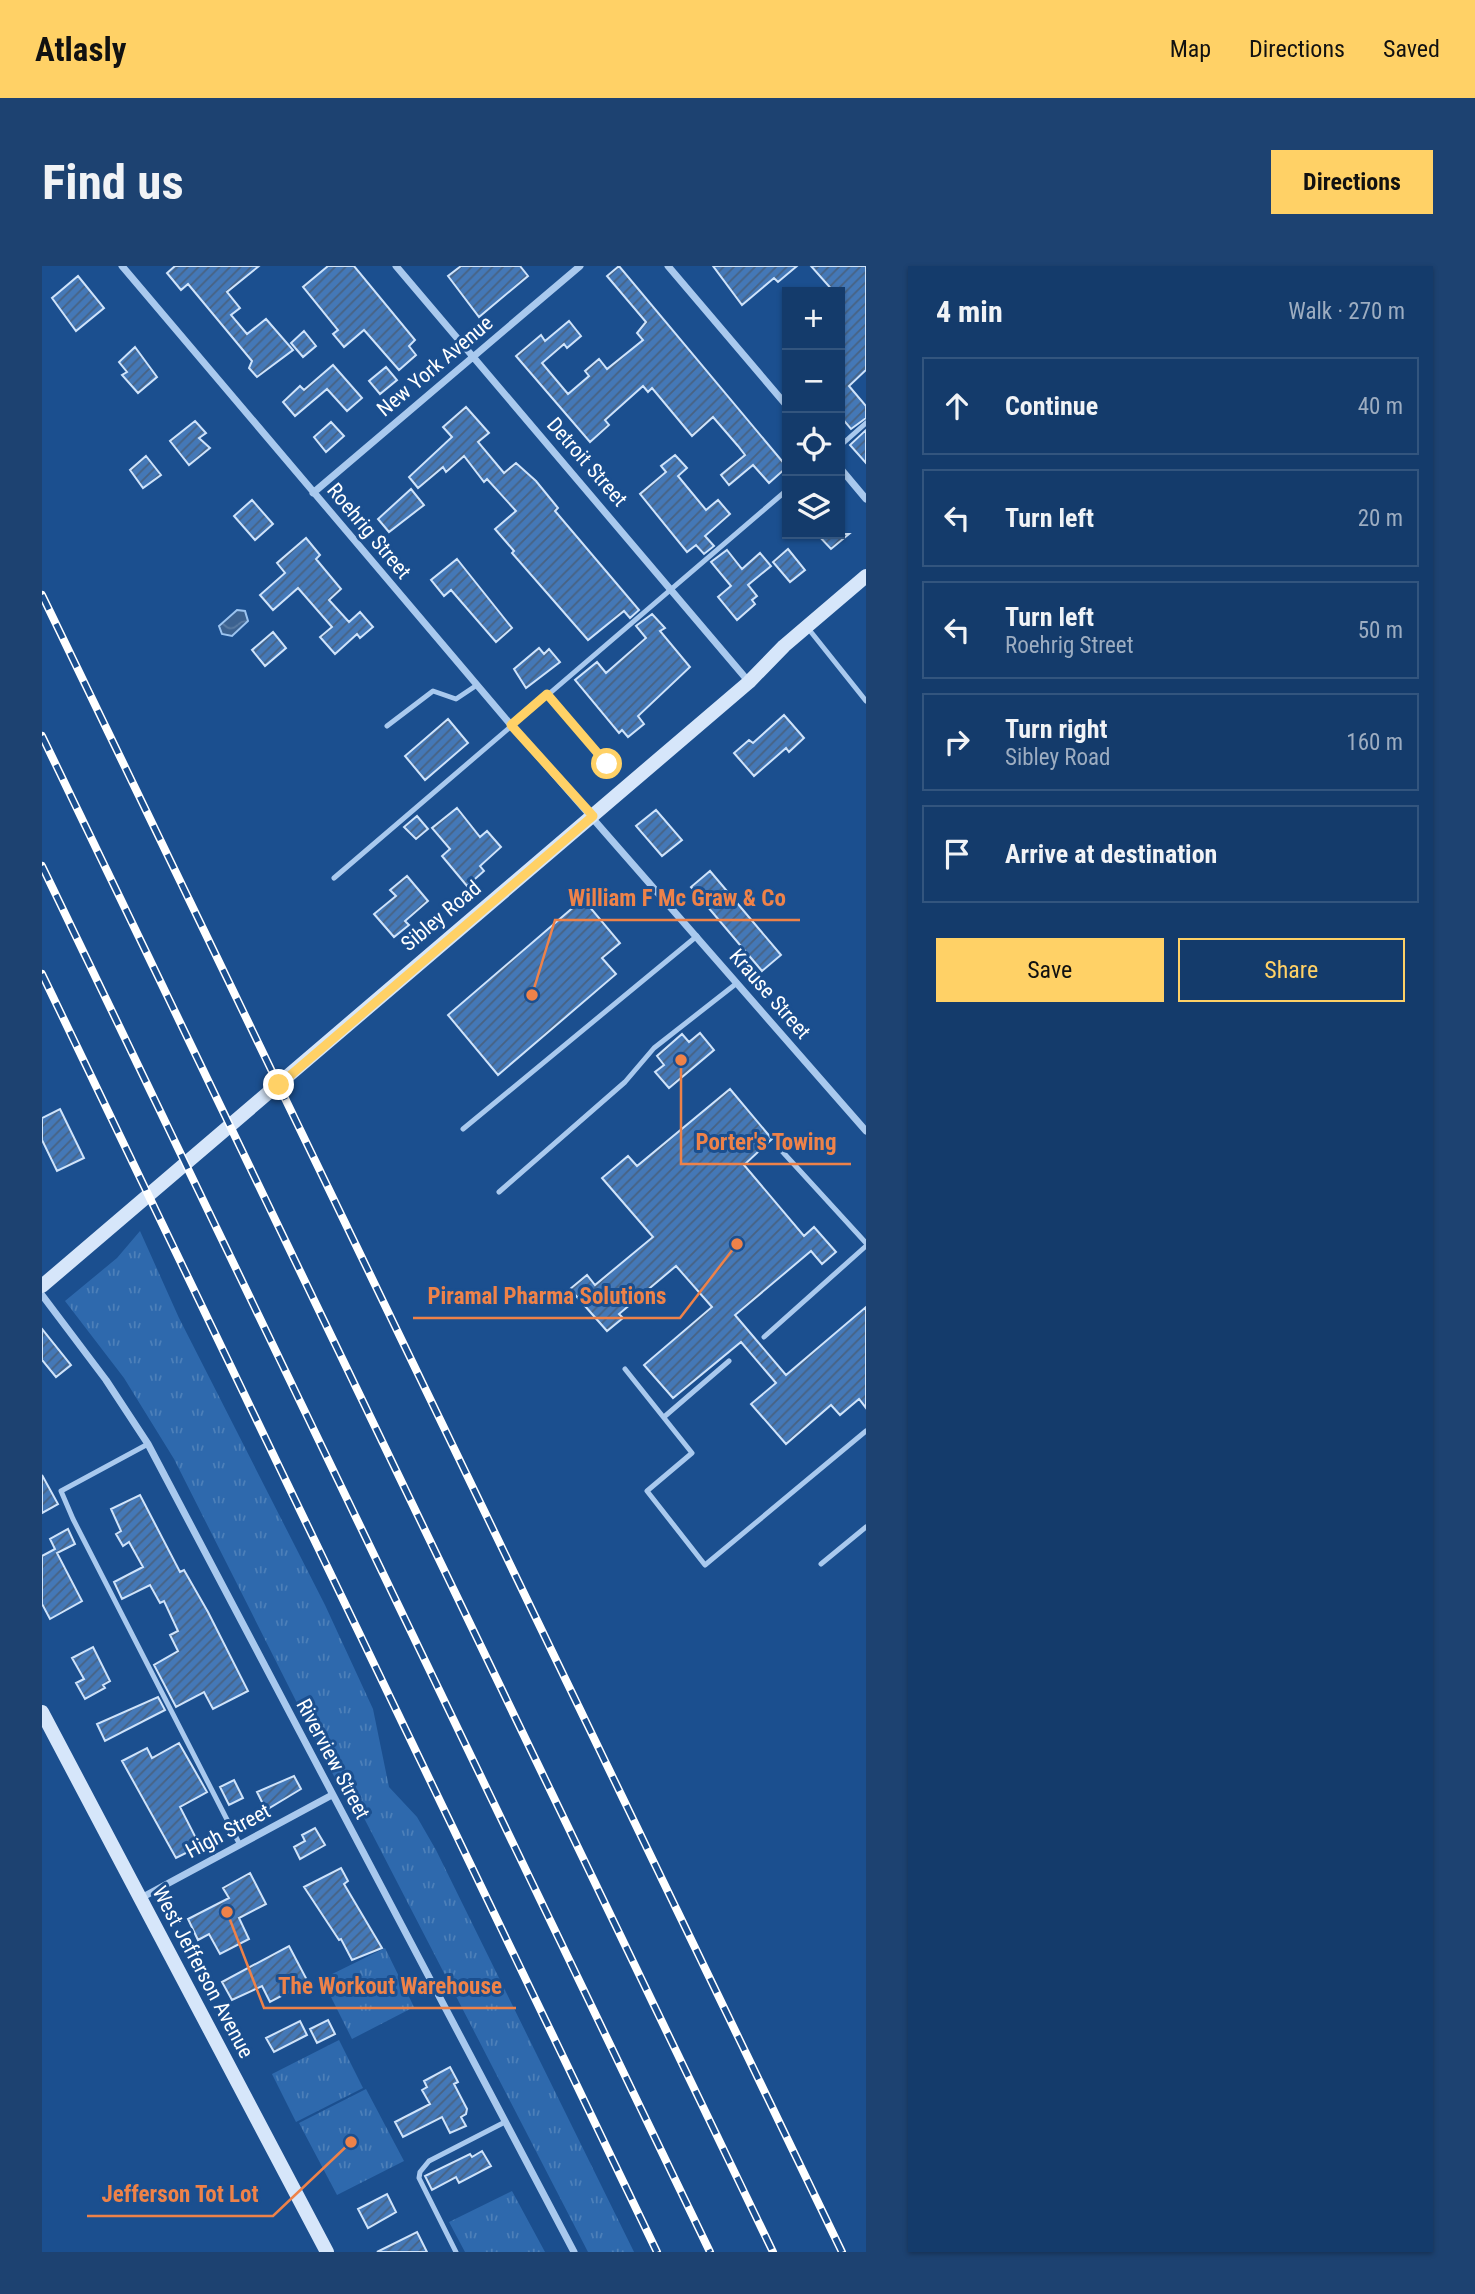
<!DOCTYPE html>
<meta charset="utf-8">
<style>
:root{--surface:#143b6b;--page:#1d4271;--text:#f1f3f6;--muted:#9dadc1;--line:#33557e;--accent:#ffd166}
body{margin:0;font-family:"Roboto Condensed",sans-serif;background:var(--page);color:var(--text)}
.controls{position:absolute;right:21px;top:21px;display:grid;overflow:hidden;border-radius:0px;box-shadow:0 2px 5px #0004}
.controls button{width:63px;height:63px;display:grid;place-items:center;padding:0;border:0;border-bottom:2px solid var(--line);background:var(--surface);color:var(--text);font:35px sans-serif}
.stop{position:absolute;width:21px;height:21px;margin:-16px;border:5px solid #ffd166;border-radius:50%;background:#fff}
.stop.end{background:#ffd166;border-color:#fff;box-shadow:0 2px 7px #0008}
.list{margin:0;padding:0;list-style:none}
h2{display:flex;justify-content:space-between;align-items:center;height:91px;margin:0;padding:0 28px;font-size:30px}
h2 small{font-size:23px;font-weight:400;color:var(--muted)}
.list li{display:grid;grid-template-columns:46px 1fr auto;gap:21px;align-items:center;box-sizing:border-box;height:98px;margin:0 14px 14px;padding:0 14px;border:2px solid var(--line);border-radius:0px}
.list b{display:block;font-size:26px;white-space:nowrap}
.list p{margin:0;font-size:23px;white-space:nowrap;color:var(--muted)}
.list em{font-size:23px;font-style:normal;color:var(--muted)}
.actions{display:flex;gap:14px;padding:21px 28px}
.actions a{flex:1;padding:16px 0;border:2px solid var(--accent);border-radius:0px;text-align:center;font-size:24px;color:var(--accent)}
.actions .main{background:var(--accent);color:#111}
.icon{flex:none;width:38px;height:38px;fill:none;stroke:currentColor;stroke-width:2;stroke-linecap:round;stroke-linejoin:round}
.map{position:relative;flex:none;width:824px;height:1986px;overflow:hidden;border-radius:0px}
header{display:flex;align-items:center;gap:42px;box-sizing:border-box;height:98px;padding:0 35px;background:var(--accent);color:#111}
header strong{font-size:33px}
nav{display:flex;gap:38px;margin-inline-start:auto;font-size:24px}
.intro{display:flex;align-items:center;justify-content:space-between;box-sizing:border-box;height:168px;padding:0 42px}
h1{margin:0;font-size:49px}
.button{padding:18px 32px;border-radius:0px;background:var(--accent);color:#111;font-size:24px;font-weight:700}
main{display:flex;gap:42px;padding:0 42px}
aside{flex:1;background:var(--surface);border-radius:0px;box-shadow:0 2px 5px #0004}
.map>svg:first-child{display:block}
.grass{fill:url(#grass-tufts)}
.water{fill:url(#water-waves);stroke:#9cc4f0;stroke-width:2}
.building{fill:url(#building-hatch);stroke:#cfe3fa;stroke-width:2}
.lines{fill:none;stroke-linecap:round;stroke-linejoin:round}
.lane{stroke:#a9c9ee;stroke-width:5}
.street{stroke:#a9c9ee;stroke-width:7}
.secondary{stroke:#d6e6fa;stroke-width:14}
.rail-casing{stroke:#fff;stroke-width:8}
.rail{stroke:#1b4f8f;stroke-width:5;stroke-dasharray:16;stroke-linecap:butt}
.route{stroke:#ffd166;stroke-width:9}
.labels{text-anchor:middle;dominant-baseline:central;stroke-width:6;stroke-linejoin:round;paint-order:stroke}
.street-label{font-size:21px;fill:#fff;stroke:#1b4f8f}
.leader{fill:none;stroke:#ee8249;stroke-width:2.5}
.callout-dot{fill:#ee8249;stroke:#1b4f8f;stroke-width:2.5}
.callout-label{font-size:23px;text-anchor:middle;font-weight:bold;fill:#ee8249;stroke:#1b4f8f;stroke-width:6;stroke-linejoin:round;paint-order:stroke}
</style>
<header>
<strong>Atlasly</strong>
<nav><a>Map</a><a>Directions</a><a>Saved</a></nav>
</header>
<div class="intro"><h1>Find us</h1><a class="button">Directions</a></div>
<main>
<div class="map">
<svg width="824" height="1986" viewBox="0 0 824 1986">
<defs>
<pattern id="grass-tufts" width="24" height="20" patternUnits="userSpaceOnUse" patternTransform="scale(1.75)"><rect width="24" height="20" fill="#2e69ad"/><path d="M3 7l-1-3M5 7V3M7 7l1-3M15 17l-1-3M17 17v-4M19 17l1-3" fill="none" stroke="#4d80b9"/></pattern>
<pattern id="water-waves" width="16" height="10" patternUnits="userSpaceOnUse" patternTransform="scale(1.75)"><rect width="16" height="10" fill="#3c6290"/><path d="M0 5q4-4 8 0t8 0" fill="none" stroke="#597aa1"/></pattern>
<pattern id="building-hatch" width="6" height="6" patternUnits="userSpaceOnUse" patternTransform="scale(1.75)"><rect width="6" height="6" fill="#4478b7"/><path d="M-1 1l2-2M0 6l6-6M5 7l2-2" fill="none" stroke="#486282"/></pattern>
</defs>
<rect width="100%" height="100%" fill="#1b4f8f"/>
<!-- grass -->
<path class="grass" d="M98 965 137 1052 283 1339 331 1443 347 1521 375 1551 394 1584 592 1986H546L322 1552 308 1542 132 1193 82 1112 23 1035 75 992Z
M343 1682 372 1741 310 1773 280 1713Z
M297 1774 321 1822 254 1856 230 1808Z
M324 1823 362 1895 295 1929 257 1857Z
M470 1925 503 1986H423L407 1956Z"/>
<!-- water -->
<path class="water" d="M195 344 203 345 206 355 190 370 180 368 177 360Z"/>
<!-- building -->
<path class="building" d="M133 0H217L185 26 198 42 189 49 205 68 224 53 251 84 215 111 207 102 210 95 146 18 139 24 125 7Z
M286 0H312L373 74 367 80 374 89 357 104 322 64 302 81 291 68 296 64 261 21Z
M419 0H478L486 10 437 51 406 10Z
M577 0 745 201 727 217 711 199 687 219 679 209 703 189 696 180 671 151 650 170 610 122 606 126 601 120 563 154 567 159 548 176 474 90 499 69 503 75 527 55 539 70 525 82 522 78 500 97 526 128 547 110 543 105 557 93 565 103 601 74 595 67 604 56 565 10Z
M671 0H755L736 16 732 12 700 39Z
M769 0H824V104L807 120 824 140V152L809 163 798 150V26H792Z
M36 10 62 42 34 65 10 32Z
M262 65 274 80 261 91 249 77Z
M93 81 115 111 96 127 80 109 85 106 77 96Z
M291 99 320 132 305 145 285 123 253 150 241 136 258 120 262 124Z
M344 101 355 114 338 128 327 115Z
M424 141 447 167 436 176 462 207 474 197 494 215 516 242 513 245 597 344 588 352 582 345 546 374 470 287 472 285 453 263 474 245 445 213 442 216 422 190 404 206 401 201 376 222 367 211 410 171 401 161Z
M153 155 164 167 157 172 168 182 147 199 128 175Z
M289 156 302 170 284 186 272 171Z
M824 164V197L808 179Z
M633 189 645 202 636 210 664 244 676 234 688 248 663 270 672 280 662 288 654 279 645 286 598 228 624 206 619 200Z
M104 190 119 209 101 222 88 204Z
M369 223 382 239 347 266 336 253Z
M210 234 231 258 213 274 192 250Z
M775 268H807L789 283Z
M264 272 278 289 274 293 299 323 287 334 307 356 318 346 331 361 318 372 315 368 293 388 278 371 290 361 256 322 231 344 218 329 243 307 235 297Z
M746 283 763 304 748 316 731 296Z
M685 284 700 303 718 287 729 300 706 319 715 330 710 334 713 338 695 354 676 331 689 320 669 296Z
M415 293 470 362 454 376 409 324 402 330 389 314Z
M610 348 623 362 618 365 648 401 596 450 602 458 586 471 580 464 577 467 533 414 555 396 564 407 604 372 594 360Z
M231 366 244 382 223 400 210 384Z
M497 382 502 388 507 383 518 396 484 422 472 403Z
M742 449 762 472 747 486 744 482 712 510 692 487 707 474 711 477Z
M406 453 426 477 383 514 363 490Z
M415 542 438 571 445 565 459 581 438 600 442 605 425 620 400 590 408 583 390 562Z
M614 544 640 574 620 590 594 560Z
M375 550 386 563 374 573 362 561Z
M668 605 739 689 720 705 649 621Z
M365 610 386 635 363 655 367 659 352 671 332 648 354 630 348 624Z
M541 633 578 677 560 692 574 708 456 809 406 749Z
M658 767 672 784 627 822 613 806 622 799 615 790 640 768 647 776Z
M688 823 730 873 702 899 762 970 772 961 794 986 780 998 769 985 693 1049 744 1109 824 1041V1142L817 1133 798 1149 789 1139 744 1178 709 1138 734 1117 699 1076 631 1132 602 1099 670 1041 634 1000 577 1048 581 1052 565 1065 528 1023 545 1009 553 1019 611 971 560 912 586 890 595 900Z
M18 843 42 892 15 905 0 874V852Z
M0 1063 29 1099 14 1111 0 1094Z
M0 1209 16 1238 0 1247Z
M98 1229 138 1306 142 1304 166 1346 206 1425 171 1443 162 1426 134 1441 112 1399 136 1385 128 1369 136 1365 122 1335 118 1337 108 1319 80 1333 72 1316 101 1301 87 1276 81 1280 74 1268 79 1265 69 1243Z
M26 1263 33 1278 15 1287 40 1335 8 1353 0 1338V1290L13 1283 8 1273Z
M51 1381 68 1415 61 1419 63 1422 43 1433 34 1417 42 1413 30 1392Z
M116 1431 123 1444 63 1475 55 1458Z
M137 1477 165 1526 138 1541 158 1580 134 1592 80 1495 105 1482 110 1492Z
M252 1510 259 1523 224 1544 215 1526Z
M192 1514 201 1532 187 1539 178 1521Z
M273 1562 283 1579 258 1593 252 1581 263 1575 260 1569Z
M299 1602 306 1615 302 1618 340 1682 310 1694 299 1673 297 1674 262 1621Z
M208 1607 224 1638 197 1652 207 1673 178 1688 167 1668 156 1674 146 1653 187 1632 181 1622Z
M247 1680 266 1716 228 1736 220 1720 190 1734 180 1716Z
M286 1754 293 1768 275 1777 268 1763Z
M258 1755 265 1769 232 1786 224 1772Z
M408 1801 416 1816 412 1818 425 1843 424 1848 419 1851 424 1860 408 1867 400 1851 361 1871 353 1856 388 1838 380 1824 385 1821 382 1815Z
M440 1885 449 1900 417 1917 414 1911 390 1924 383 1910 428 1888 430 1891Z
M345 1928 354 1946 326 1962 316 1943Z
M375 1966 385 1986H335Z"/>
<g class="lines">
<!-- lane -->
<path class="lane" d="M798 180 824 157
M765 361 824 435
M505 428 565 498
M345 460 391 425 414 433 435 419
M292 612 745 224
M421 863 655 670
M738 883 824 977
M457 926 583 816 612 782 695 717
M722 1071 824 980
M583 1103 650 1187 605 1225 663 1299 824 1165
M622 1151 687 1095
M106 1178 19 1225 31 1253 198 1579
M779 1298 824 1261
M414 1986 377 1912 378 1906 387 1895 463 1856"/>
<!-- street -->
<path class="street" d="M80 0 469 459 824 865
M354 0 707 416
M626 0 745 140
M798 202 824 233
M271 227 538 0
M0 1029 64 1114 106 1178 532 1986
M99 1632 290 1529"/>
<!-- secondary -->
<path class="secondary" d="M0 1020 707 416 742 380 824 310
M0 1446 285 1986"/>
<!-- rail casing -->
<g class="rail-casing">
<path id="rail" d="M0 329 800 1986
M0 470 731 1986
M0 600 668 1986
M0 708 615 1986"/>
</g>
<!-- rail -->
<use href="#rail" class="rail"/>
</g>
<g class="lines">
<!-- route -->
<path class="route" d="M237 819 551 550 469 459 505 428 565 498"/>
</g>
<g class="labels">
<!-- street labels -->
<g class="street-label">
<text transform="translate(393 100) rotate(-40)">New York Avenue</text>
<text transform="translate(545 196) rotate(49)">Detroit Street</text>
<text transform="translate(327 265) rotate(50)">Roehrig Street</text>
<text transform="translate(399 650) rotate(-40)">Sibley Road</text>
<text transform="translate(728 728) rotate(49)">Krause Street</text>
<text transform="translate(291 1493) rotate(62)">Riverview Street</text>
<text transform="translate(186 1565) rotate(-28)">High Street</text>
<text transform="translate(161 1706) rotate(62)">West Jefferson Avenue</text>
</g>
</g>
<!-- callouts -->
<path class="leader" d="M490 729L513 654H758M639 794L639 898H809M695 978L638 1052H371M185 1646L222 1742H474M309 1876L231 1950H45"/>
<g class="callout-dot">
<circle cx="490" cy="729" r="7"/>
<circle cx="639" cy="794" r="7"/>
<circle cx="695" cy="978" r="7"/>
<circle cx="185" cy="1646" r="7"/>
<circle cx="309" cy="1876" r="7"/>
</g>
<g class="callout-label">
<text x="635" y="640">William F Mc Graw &amp; Co</text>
<text x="724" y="884">Porter's Towing</text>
<text x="505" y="1038">Piramal Pharma Solutions</text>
<text x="348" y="1728">The Workout Warehouse</text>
<text x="138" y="1936">Jefferson Tot Lot</text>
</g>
</svg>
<div class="controls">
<button>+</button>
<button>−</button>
<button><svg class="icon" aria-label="locate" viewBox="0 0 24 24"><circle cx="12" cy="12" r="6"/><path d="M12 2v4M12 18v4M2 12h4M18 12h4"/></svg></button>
<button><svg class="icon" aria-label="layers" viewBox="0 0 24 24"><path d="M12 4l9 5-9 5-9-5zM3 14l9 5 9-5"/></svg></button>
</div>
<div class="stop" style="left:565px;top:498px"></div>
<div class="stop end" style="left:237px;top:819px"></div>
</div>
<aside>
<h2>4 min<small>Walk · 270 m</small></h2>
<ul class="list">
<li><svg class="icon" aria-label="ahead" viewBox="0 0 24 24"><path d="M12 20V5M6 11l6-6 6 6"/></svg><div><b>Continue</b></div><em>40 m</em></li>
<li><svg class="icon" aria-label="left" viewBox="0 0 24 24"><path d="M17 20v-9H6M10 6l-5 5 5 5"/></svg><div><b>Turn left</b></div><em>20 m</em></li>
<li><svg class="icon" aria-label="left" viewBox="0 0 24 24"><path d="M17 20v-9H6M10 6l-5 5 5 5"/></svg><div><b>Turn left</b><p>Roehrig Street</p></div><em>50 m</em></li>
<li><svg class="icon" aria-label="right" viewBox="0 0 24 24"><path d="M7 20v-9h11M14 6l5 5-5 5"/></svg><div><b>Turn right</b><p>Sibley Road</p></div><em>160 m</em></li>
<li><svg class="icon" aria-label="arrive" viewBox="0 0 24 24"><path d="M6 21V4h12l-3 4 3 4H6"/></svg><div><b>Arrive at destination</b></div></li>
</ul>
<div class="actions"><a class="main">Save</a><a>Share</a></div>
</aside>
</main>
